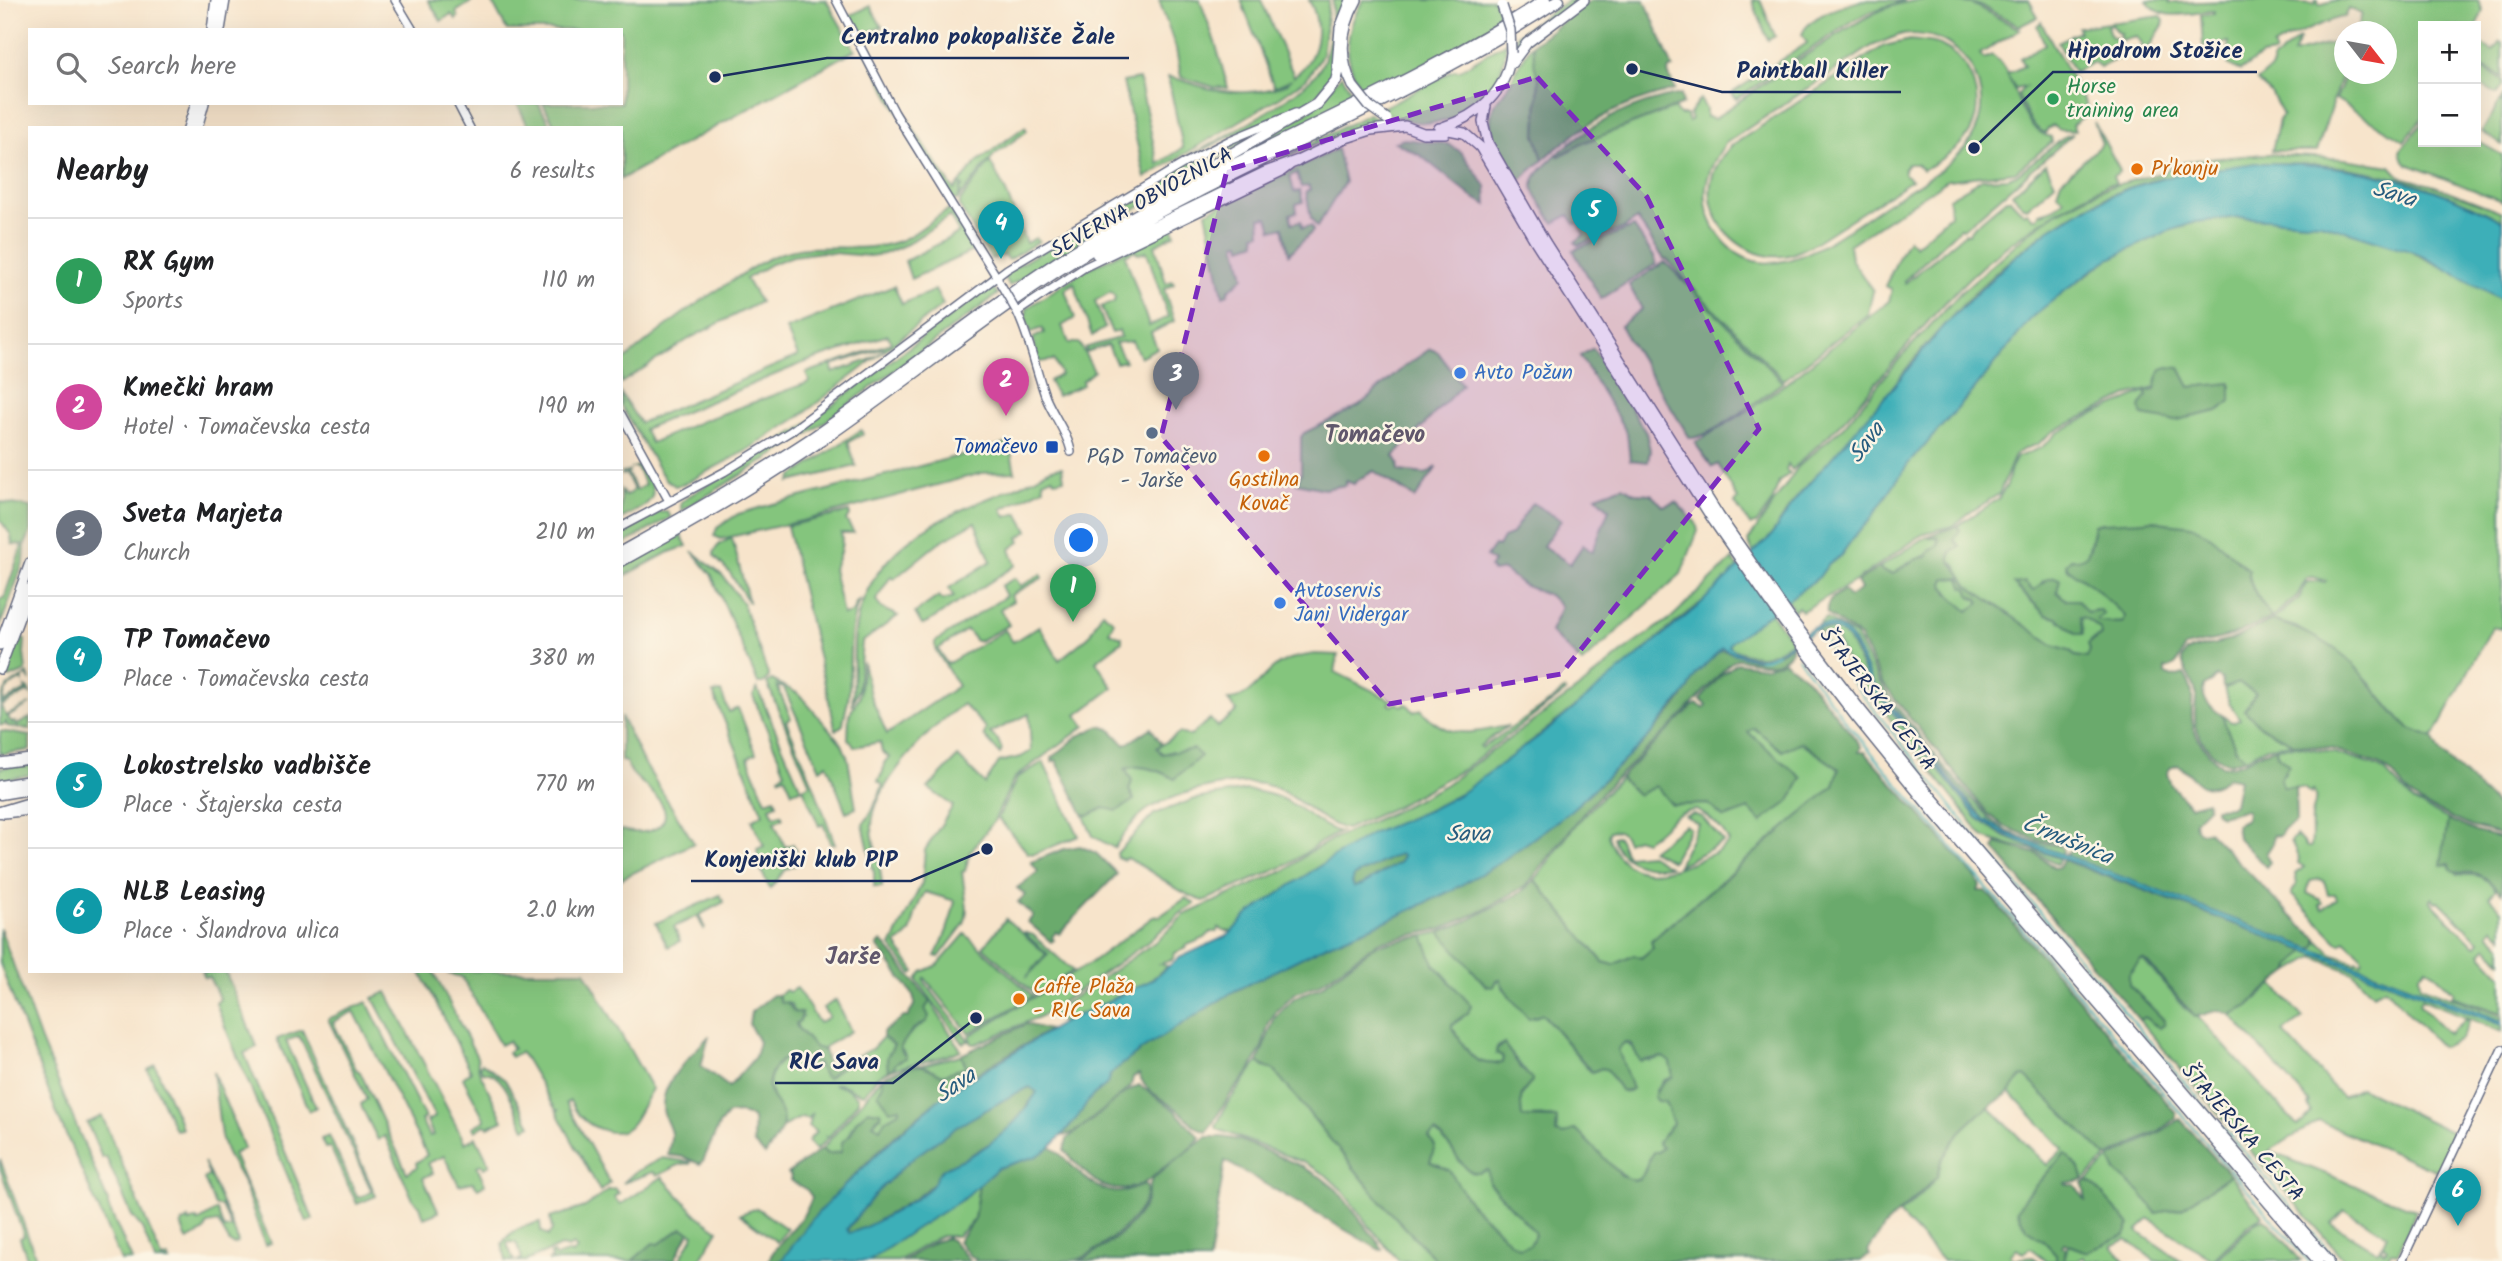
<!DOCTYPE html>
<meta charset="utf-8">
<style>
:root{--surface:#fff;--page:#f6f6f6;--text:#202124;--muted:#757577;--line:#e0e0e0;--accent:#d1495b}
body{margin:0;font-family:Kalam,sans-serif;background:var(--page);color:var(--text)}
.controls{position:absolute;right:21px;top:21px;display:grid;overflow:hidden;border-radius:0px;box-shadow:0 7px 28px #0002}
.controls button{width:63px;height:63px;display:grid;place-items:center;padding:0;border:0;border-bottom:2px solid var(--line);background:var(--surface);color:var(--text);font:35px sans-serif}
.compass{position:absolute;left:2334px;top:21px;width:63px;height:63px;border-radius:50%;background:var(--surface);box-shadow:0 7px 28px #0002;rotate:121deg}
.you{position:absolute;left:1082px;top:541px;width:24px;height:24px;margin:-18px;border:5px solid #fff;border-radius:50%;background:#1a73e8;box-shadow:0 0 0 10px #1a73e833}
.badge{display:grid;place-items:center;width:46px;height:46px;border-radius:50%;background:var(--accent);color:#fff;font-size:23px;font-weight:700}
.pin{position:absolute;translate:-50% -58px;filter:drop-shadow(0 2px 4px #0008)}
.pin::after{content:'';position:absolute;top:37px;width:24px;height:21px;background:inherit;clip-path:polygon(0 0,100% 0,50% 100%)}
.list{margin:0;padding:0;list-style:none}
h2{display:flex;justify-content:space-between;align-items:center;height:91px;margin:0;padding:0 28px;font-size:30px}
h2 small{font-size:23px;font-weight:400;color:var(--muted)}
.list li{display:grid;grid-template-columns:46px 1fr auto;gap:21px;align-items:center;box-sizing:border-box;height:126px;padding:0 28px;border-top:2px solid var(--line)}
.list b{display:block;font-size:26px;white-space:nowrap}
.list p{margin:0;font-size:23px;white-space:nowrap;color:var(--muted)}
.list em{font-size:23px;font-style:normal;color:var(--muted)}
.icon{flex:none;width:38px;height:38px;fill:none;stroke:currentColor;stroke-width:2;stroke-linecap:round;stroke-linejoin:round}
.map{position:relative;flex:none;width:2502px;height:1261px;overflow:hidden}
.search{position:absolute;background:var(--surface);box-shadow:0 7px 28px #0002;left:28px;top:28px;width:595px;height:77px;display:flex;align-items:center;gap:18px;box-sizing:border-box;padding:0 24px;border-radius:0px;color:var(--muted);font-size:26px}
.panel{position:absolute;background:var(--surface);box-shadow:0 7px 28px #0002;left:28px;top:126px;width:595px;height:847px;border-radius:0px}
.map>svg:first-child{display:block}
.green{fill:#84c57d;stroke:#507a6e;stroke-width:2;fill-rule:evenodd}
.forest{fill:#6baa6c;stroke:#436c65;stroke-width:2;fill-rule:evenodd}
.water{fill:#3eafb8;stroke:#2c6f8b;stroke-width:2;fill-rule:evenodd}
.lines{fill:none;stroke-linecap:round;stroke-linejoin:round}
.stream{stroke:#3eafb8;stroke-width:2}
.tertiary-casing{stroke:#686e84;stroke-width:10}
.primary-casing{stroke:#686e84;stroke-width:12}
.trunk-casing{stroke:#686e84;stroke-width:13}
.tertiary{stroke:#fff;stroke-width:7}
.primary{stroke:#fff;stroke-width:9}
.trunk{stroke:#fff;stroke-width:10}
.tertiary-bridge-casing{stroke:#686e84;stroke-width:10;stroke-linecap:butt}
.primary-bridge-casing{stroke:#686e84;stroke-width:12;stroke-linecap:butt}
.tertiary-bridge{stroke:#fff;stroke-width:7}
.primary-bridge{stroke:#fff;stroke-width:9}
.marked{fill:#7b2cbf;fill-opacity:0.2;stroke:#7b2cbf;stroke-width:5;stroke-dasharray:14 9;stroke-linejoin:round}
.leisure-dot{fill:#2e9e5b;stroke:#fcf5e5;stroke-width:2.5}
.food-dot{fill:#e8710a;stroke:#fcf5e5;stroke-width:2.5}
.shop-dot{fill:#3f7fe0;stroke:#fcf5e5;stroke-width:2.5}
.service-dot{fill:#5c6f8a;stroke:#fcf5e5;stroke-width:2.5}
.transit-dot{fill:#1a4fb4;stroke:#fcf5e5;stroke-width:2.5}
.labels{text-anchor:middle;dominant-baseline:central;stroke-width:5;stroke-linejoin:round;paint-order:stroke}
.leisure-label{font-size:21px;fill:#27864d;stroke:#fcf5e5;text-anchor:start}
.food-label{font-size:21px;fill:#c56008;stroke:#fcf5e5;text-anchor:start}
.street-label{font-size:21px;fill:#1b2f5e;stroke:#fcf5e5}
.shop-label{font-size:21px;fill:#366cbe;stroke:#fcf5e5;text-anchor:start}
.transit-label{font-size:21px;fill:#164399;stroke:#fcf5e5;text-anchor:end}
.service-label{font-size:21px;fill:#4e5e75;stroke:#fcf5e5}
.water-label{font-size:23px;font-style:italic;fill:#275c7e;stroke:#fcf5e5}
.quarter-label{font-size:24px;font-weight:bold;fill:#60576c;stroke:#fcf5e5}
.leader{fill:none;stroke:#1b2f5e;stroke-width:2.5}
.callout-dot{fill:#1b2f5e;stroke:#fcf5e5;stroke-width:2.5}
.callout-label{font-size:23px;text-anchor:middle;font-weight:bold;fill:#1b2f5e;stroke:#fcf5e5;stroke-width:5;stroke-linejoin:round;paint-order:stroke}
</style>
<div class="map">
<svg width="2502" height="1261" viewBox="0 0 2502 1261">
<rect width="100%" height="100%" fill="#fcf5e5"/>
<filter id="ink" filterUnits="userSpaceOnUse"><feTurbulence type="fractalNoise" baseFrequency=".0143" numOctaves="2"/><feDisplacementMap in="SourceGraphic" scale="14" xChannelSelector="R" yChannelSelector="G"/><feConvolveMatrix kernelMatrix="1 2 1 2 8 2 1 2 1" color-interpolation-filters="sRGB"/></filter>
<filter id="wash" filterUnits="userSpaceOnUse"><feTurbulence type="fractalNoise" baseFrequency=".00686" numOctaves="4" result="noise"/><feDisplacementMap in="SourceGraphic" scale="28" xChannelSelector="R" yChannelSelector="G"/><feGaussianBlur stdDeviation="1.57" result="paint"/><feColorMatrix in="noise" values="0 0 0 0 0 0 0 0 0 0 0 0 0 0 0 0 0 1.4 0 .05"/><feComposite in="paint" operator="in"/></filter>
<g filter="url(#wash)">
<rect width="100%" height="100%" fill="#f7e4cb"/>
<!-- green -->
<path class="green" d="M428 0H474L456 12 458 17 456 19 451 14 441 21Z
M491 0H826L855 50 621 179V128H556L543 103H621V30H507Z
M1159 0H1200L1216 45 1228 88 1214 87 1181 77 1176 49Z
M1241 0H1261L1294 76C1319 58 1323 25 1309 0H1329L1322 55 1307 78 1280 97 1145 178 1123 82 1139 79 1158 164 1183 148 1168 77C1183 79 1196 86 1211 89 1237 94 1264 94 1288 83L1290 80 1274 87Z
M1333 0H1348L1332 74 1317 95 1305 105 1229 137 1181 161C1213 142 1303 97 1320 68 1330 52 1333 19 1333 0Z
M1363 0H1494L1502 20 1444 54 1365 94C1342 61 1343 34 1363 0Z
M1569 0H1579L1516 50V35Z
M1752 0H1760L1775 36 1768 40Z
M1863 0H1905L1870 12 1854 20 1736 99 1732 93 1807 43 1802 34C1810 14 1843 6 1863 0Z
M1922 0H1945L1972 4 2020 29 1980 54 1984 59 1992 55C2018 73 2015 129 2051 137L2052 142 2015 172 1948 180 1849 245 1851 259 1873 291 1868 314 1784 380 1687 282 1667 259H1664L1637 219 1624 228 1578 245 1575 242 1584 235 1579 223 1575 224 1569 215 1554 223C1530 186 1521 187 1557 154L1559 156 1585 142 1674 108 1679 115H1686L1689 121 1692 119 1689 114 1700 99 1706 109V117L1714 119C1749 94 1784 69 1820 46 1853 25 1882 3 1922 0ZM1902 34C1914 34 1927 34 1939 39 1979 56 1995 109 1967 145 1947 170 1913 187 1886 204 1837 236 1759 305 1714 227 1698 197 1706 169 1726 143L1872 46Z
M1962 0H2029L2038 17 2020 26 1981 6Z
M2147 0H2169L2170 3 2265 0 2315 4 2316 0H2318L2319 5 2336 0H2478L2483 11 2476 27 2423 26V117L2404 141 2336 99 2346 74H2386V32L2357 31 2362 13 2349 9 2345 17C2334 17 2283 40 2273 47L2275 51 2274 54 2261 56 2240 71 2228 64 2229 42 2203 47 2201 15 2214 14V11C2192 12 2160 24 2147 0Z
M870 6 882 27 859 36 849 16Z
M2161 16 2164 21 2163 25 2144 55H2125L2100 67 2094 62 2074 72 2058 42 2079 32 2078 27ZM2111 25 2118 33H2121L2119 36 2122 40 2136 36 2143 47 2116 55 2115 52 2118 49 2115 37H2111L2107 26Z
M2041 22 2090 112 2072 125 2075 131 2060 130 2053 126 2047 129 2046 133C2030 128 2024 108 2018 94L2025 87 2015 89 2007 74 2024 66 2020 58 2045 44 2037 26Z
M2300 38 2293 54 2344 40V67L2317 151H2272L2279 120 2283 115 2271 93 2257 81 2272 68V61Z
M1910 40C1921 41 1932 41 1942 46 1972 60 1986 102 1970 132 1959 150 1940 160 1923 170L1916 164H1908L1904 170V174L1912 180 1810 246C1802 250 1794 254 1785 256 1745 261 1705 224 1711 183 1713 169 1722 156 1731 146L1884 46Z
M2476 41 2493 51 2500 42 2502 43V77L2476 63Z
M1506 42C1504 109 1437 144 1380 109L1454 70H1460Z
M1533 44 1535 68 1539 77 1536 136 1543 160 1519 181C1503 167 1484 129 1493 108 1496 100 1504 94 1508 86 1517 71 1522 57 1533 44Z
M869 47 915 132 954 190 977 162 1020 130 1025 127 1027 131 994 155 960 197V189L963 186 961 185 958 200H954L902 119 865 50Z
M2477 65 2502 80V86L2497 94 2476 82Z
M1342 75 1355 99 1190 181 1309 111Z
M2502 98V145L2482 132Z
M517 103H538L552 128H529Z
M1369 114 1380 121 1379 125 1346 131 1326 139 1154 222Z
M2094 122 2119 168 2120 172 2113 176 2116 183 2108 184C2052 212 1998 247 1955 292 1919 330 1887 370 1853 410 1834 432 1812 450 1792 470L1788 464 1786 470 1790 473 1779 482 1772 502 1756 524 1750 525 1735 503 1738 499 1718 464 1712 467 1695 443 1749 410 1789 381 1889 301 1892 289 1885 286C1893 270 1899 255 1908 239L1915 246 1950 215 1949 198 1982 179 2008 178 2016 175 2066 136 2073 134 1963 229 1960 228 1905 280V283L1965 233 1969 234 1971 229 2007 199H2010L2024 214 2027 212 2033 218H2037L2039 213C2050 211 2056 209 2064 199L2057 193 2061 181 2102 144Z
M2423 122V142H2476V137L2479 142 2502 155V201L2407 164 2402 158 2400 151Z
M1265 130 1009 286 1004 277 1007 272 1184 166 1248 135Z
M1337 149 1345 182 1317 227 1311 218 1306 192 1310 190 1309 186 1301 187 1297 173 1290 176 1294 192 1300 191 1303 202 1296 204 1297 212 1290 214 1292 223 1301 221 1302 228 1311 226 1313 231 1289 254 1283 227 1272 230 1268 217 1260 218 1261 233 1255 234 1256 242 1242 247 1241 242 1236 243 1244 277 1228 291V294L1223 296 1206 212Z
M2265 154 2344 159 2391 166 2401 177 2435 186 2502 212V221C2421 176 2324 154 2232 167 2197 172 2161 176 2128 188 2041 220 1970 292 1912 362 1902 374 1893 387 1883 399 1856 432 1827 463 1799 495 1788 507 1781 521 1772 534 1767 541 1760 547 1753 553L1748 541 1798 467 1844 426 1901 357 1961 292 2026 235 2056 213 2085 198 2108 187 2165 172 2173 165 2197 160Z
M990 162 1005 190 1026 243 1036 238 1039 241 1008 260 1004 255 991 259 959 206 961 200Z
M2046 164 2055 183 2027 208 2024 207 2012 194Z
M949 210 954 213 975 250 911 279 905 261 959 233 950 216 907 244 884 254 869 256 822 252 793 256 771 264 746 279 760 302 692 337 621 383V363C657 332 692 305 732 281 747 271 762 260 779 254 815 241 853 253 889 244 914 239 927 221 949 210Z
M2239 217 2321 223 2402 247 2471 281 2502 300V628L2492 627 2433 738 2408 728 2400 720 2353 664 2296 627 2272 620 2299 598 2307 582 2317 581 2324 583 2326 581 2313 577 2307 578 2297 596 2271 618C2263 602 2248 588 2249 570L2203 532 2194 527 2164 524 2153 520 2133 523H2101L2094 525 2088 553 2081 560 2071 559 2068 569 2093 586 2125 616 2124 622C2116 625 2107 620 2098 622L2097 619 2103 613 2096 610 2087 612 2066 600 2057 592 2055 577 2043 581 2035 591 2021 584 2015 586 2046 615 2057 618 2077 634 2083 630 2080 625V617C2087 617 2094 625 2101 629V635L2090 641V654L2087 658 2075 656 2072 652 2053 645 1975 592 1966 584 1959 574 1957 566 1950 561 1951 552 1959 547 1954 540 1959 528 1957 526 1998 499 2007 485 2011 468 2017 457 2041 448 2057 433 2096 413 2146 392 2150 417 2173 421 2218 411 2231 401V383L2190 387 2180 368 2158 376 2155 388 2126 396 2052 432 2038 444 2024 449 2015 455 1999 494 1969 513 1953 526 1925 533 1854 582 1802 611 1798 607 1794 611 1787 600 1819 577 1827 566 1841 555 1856 534 1869 521 1908 464 1974 390 2033 316 2049 302 2109 259 2166 232 2196 222Z
M1173 227 1175 234 1155 245 1166 283 1173 281 1174 284 1164 289 1174 321 1151 333 1157 348 1140 357 1132 341 1115 343 1125 361 1116 363 1108 345 1086 352 1085 348 1121 337 1119 330 1112 333 1101 307 1114 302 1115 297 1111 292 1095 301 1105 328 1092 336 1074 283 1065 290 1075 318 1062 326 1069 343H1079L1094 371 1082 381 1083 385 1057 396 1049 381 1061 374 1054 360 1039 362 1033 338 1044 333 1042 328 1031 333 1026 318 1027 308 1085 270ZM1135 250 1138 254 1147 252 1168 317 1149 326 1125 255Z
M1634 227 1654 257 1656 264 1601 299 1573 250Z
M1665 262 1783 382C1765 395 1710 439 1690 438L1620 326 1642 309 1629 285Z
M894 286 902 304 935 290 943 305 799 417 744 452 684 484 675 486 664 478 621 406V394L640 423 798 356 786 329ZM888 335 891 342 888 344 806 373 809 381 807 383 702 421 651 443 644 429 803 363ZM884 348 885 350 869 360 833 373 832 365Z
M994 289 998 294 807 435 681 511V503L689 496 803 427 984 291Z
M1593 348 1646 433 1650 450 1648 462 1630 460 1627 433 1580 356Z
M1430 349 1438 352 1462 385 1394 456 1398 462 1399 471 1426 474 1437 467 1415 498 1374 471 1357 480 1354 484 1346 481V485L1324 489 1297 483 1301 473V437L1304 433 1359 406 1404 367Z
M861 430 863 434 848 442 856 466 790 482 793 476Z
M1009 443 1015 472 982 473 806 520 721 539 714 536 717 528 738 514 773 504Z
M642 463C661 499 655 501 621 519V490L625 496 634 490 626 474 622 475V473L630 471 627 473 636 490 645 485 637 468H633Z
M1062 467 1064 479 1055 481 1052 477 1043 481 1044 488 1002 509 1006 517 1018 513 1028 531 1018 538 1020 542 1010 549 1016 565 925 624 922 625 915 613 939 596 942 600 954 597 949 588 991 561 975 522 938 543 894 579 891 576 876 600 881 608 898 616 862 642 858 689 852 705C856 678 851 651 856 625 870 552 932 520 994 496 1005 491 1017 487 1029 481 1040 476 1049 467 1062 467Z
M1623 486 1635 493 1651 494 1663 506 1676 502 1696 523 1698 531 1681 574 1582 663 1550 632 1561 607 1549 595 1523 585 1504 570 1493 572 1490 567 1494 562 1486 557 1494 546 1498 547 1503 538 1511 535 1532 503 1561 520 1543 546 1570 564 1583 545 1592 552 1609 509 1596 496Z
M0 502 30 507V533L25 545 12 544 11 535 0 520Z
M659 512H667L671 517 621 546V532Z
M849 512 850 515 846 520 854 533H841C844 544 838 561 833 569L843 615 852 613 856 602 859 600C847 631 851 661 849 693 848 704 844 715 843 725L836 730 787 526Z
M681 535 687 546 667 553 621 578V567Z
M1926 537 1939 539C1937 557 1920 556 1907 563 1902 566 1898 571 1893 574L1881 571 1880 567Z
M732 538 749 603 730 573 714 556C713 546 724 541 732 538Z
M22 546 25 547 24 561 0 626V601L1 598H4Z
M692 551 723 576 742 602 769 677 763 683H758L711 574Z
M1733 559 1739 568 1713 593 1674 624 1616 675 1488 775 1460 794 1324 863 1259 907 1233 932 1224 931 1219 928 1217 932H1211L1205 938 1185 946 1186 948 1175 953 1172 960 1160 964 1167 966 1150 981 1062 1023 1051 1013 1158 940 1184 915 1288 869 1308 853 1333 839 1393 812 1445 785 1582 686 1629 647 1671 618Z
M1041 574 1042 578 1011 595 1013 601 1000 609 1009 625 979 641H976L967 630 965 631 938 649 947 664 1005 630 1013 642 1039 626 1059 660 1089 636 1102 612 1114 621 1109 632 1122 637V641L1096 661 1113 688 1077 715 1085 726 1014 778 994 821 970 852 965 871 962 872 967 908 966 917 964 924 939 957 935 956C946 937 951 921 955 901L925 892C922 897 919 903 917 909 910 928 916 932 896 944L915 972 912 974 891 946 922 883 925 850 953 806 928 788 958 757 985 784 999 762 1021 757 1031 751 1029 714 990 733 998 740 1002 750 1000 754 984 736 986 728 963 704C931 727 871 786 872 828 873 848 882 867 882 887H874V873L863 824C869 818 879 795 883 785L878 781 883 772 884 763 889 757 882 752 880 742 854 747 851 741 848 740 849 715 859 697 863 662 870 695 887 734 958 686 935 649V642L1006 596 1001 586 1015 578 1021 586Z
M1945 578H1960L1963 586 1969 589 1974 599H1978L1979 604 1967 611C1957 604 1949 594 1943 583Z
M1770 612 1792 641C1767 659 1759 660 1730 648V643Z
M1826 618 1856 636 1878 680 1890 698 1942 764 1990 819 2009 832 2035 842 2059 846 2063 850 2062 855 2009 834 1984 819 1871 679 1854 641 1834 626 1818 625Z
M1819 629 1838 631 1848 639 1870 685 1977 818 2005 837 2060 859 2057 864C2048 862 2042 853 2033 850 2022 847 1988 841 1983 836L1857 677 1846 661 1836 637 1818 632Z
M20 636 25 640 24 653 26 671 10 678 8 677V666Z
M1314 654 1338 655 1335 672 1391 700 1389 704 1392 706 1397 703 1402 706 1407 704 1414 712 1421 709C1448 742 1472 732 1508 726L1480 746 1482 748 1550 702 1564 690 1566 692 1462 770 1393 808 1346 829C1319 822 1301 799 1276 788 1244 775 1180 791 1150 808 1136 816 1124 835 1114 848L1093 836 1083 814 1088 816 1104 808 1134 799 1129 790 1132 780 1125 769C1140 763 1161 771 1175 779L1172 751 1163 754 1157 748 1179 733 1190 736 1210 719 1217 727 1237 711 1228 700C1254 700 1263 669 1287 660 1295 657 1305 656 1314 654Z
M28 674 30 681 26 675 23 677V683L21 680 7 687 2 703 26 690 25 687 28 688 30 694 27 692 1 706 6 716 30 704 8 717 12 723 15 722 17 725 30 718V729L7 726 6 722 4 725H0C0 695 0 689 28 674Z
M772 680 799 694 842 744 848 759 856 808 846 812 827 764 820 769 784 688 777 686 791 718 786 721 812 781 835 844H831L823 824 819 826 803 788 810 784 767 683Z
M2238 683 2256 694 2244 710 2262 727 2294 744 2267 747 2246 758 2235 749C2233 737 2224 728 2223 716L2231 722 2240 719 2229 703 2225 688Z
M757 688 801 789 792 792 785 776 780 778 779 776 785 772 753 696Z
M721 692 729 712 738 708 756 753 748 758 766 801 775 798 777 804 770 807 774 816 781 814 783 818 774 822 785 847 793 844 801 862 785 870 770 889 756 860 758 856 757 849 764 846 752 820 763 814 713 693Z
M621 716 641 758 694 843 621 879V830C633 833 650 834 659 826 680 808 640 784 631 772 629 771 627 764 626 762L621 761Z
M1754 727 1782 751 1800 742 1839 769 1834 786 1651 940 1653 948 1641 958 1634 955 1614 965 1603 962 1535 880 1577 823 1620 778 1638 795 1656 786 1672 805 1708 804 1724 818 1750 809 1761 822 1748 732ZM1696 810C1708 815 1724 830 1729 842 1722 851 1711 854 1700 859 1662 875 1625 884 1608 836L1610 831C1620 829 1623 834 1627 842L1636 838 1645 841C1666 829 1670 812 1696 810Z
M0 731 30 736V750L0 754Z
M2296 746 2335 753 2376 766 2385 771 2414 802 2448 819 2442 864H2449L2458 874C2480 877 2478 871 2496 889L2489 897 2502 910V936L2493 927 2489 933 2502 946V961L2487 947 2481 953 2502 976V1013L2452 996 2454 992 2427 967 2419 975 2420 986 2502 1016V1021L2312 949 2318 940 2331 953 2356 962 2357 960 2361 963 2363 960 2361 955 2345 940 2340 944 2291 894 2297 884 2295 874 2304 867 2298 863 2299 858 2291 841 2296 835 2307 847H2311C2313 836 2311 827 2312 817 2312 807 2319 800 2313 790L2311 794 2304 788 2283 787 2280 776 2285 773 2287 763 2277 755 2276 748ZM2320 879 2324 881 2328 894H2335L2337 899 2323 909 2320 905 2323 903 2321 900 2307 893 2310 881ZM2432 898 2436 902 2439 901 2479 941 2475 946 2433 904 2430 900Z
M1043 762 1079 836 1034 854 1028 853 998 818 1017 778Z
M30 764V775L0 780V768Z
M1246 790C1266 792 1284 797 1300 809 1314 818 1324 828 1340 832L1321 842 1289 864 1204 901C1178 894 1152 869 1126 858L1124 860 1117 857V853L1154 814 1195 799Z
M1693 814 1702 817 1724 842 1678 865 1698 824 1686 816Z
M1685 825 1690 828 1672 861 1651 850Z
M1616 836C1623 839 1621 850 1628 856L1649 854 1669 866C1646 870 1619 862 1613 837Z
M720 895 724 902 699 915 705 928 704 929 697 916 674 927 680 941 668 947 656 923Z
M1186 898 1195 904 1181 913 1149 941 1043 1015 976 1044H972L969 1036 1089 964 1153 917 1160 916Z
M1006 919 1046 954 1026 978 1048 954 1023 932 1033 935 1073 971 1035 994 983 947Z
M0 928 41 1041 108 1202V1206L132 1260 121 1261 60 1121 4 975 0 963Z
M1440 932 1495 984 1500 978 1502 987 1535 1018 1542 1013 1591 1072 1602 1068 1608 1070 1621 1092 1629 1091 1617 1049 1625 1042 1649 1061 1664 1057 1670 1062 1673 1077 1664 1080 1656 1090 1665 1102 1673 1123 1658 1143 1663 1148 1650 1157 1642 1177 1635 1181H1629L1606 1161 1575 1129 1563 1135 1556 1133 1557 1122 1552 1116 1522 1117C1519 1101 1520 1094 1532 1082 1530 1075 1510 1053 1504 1044L1497 1047 1496 1053 1503 1057 1502 1063C1469 1067 1469 1049 1452 1028V1025L1462 1018 1449 980 1433 962 1423 936Z
M965 934 1033 996 969 1033 925 978 924 981 969 1041 963 1043 917 980 922 972 938 965Z
M2306 951 2502 1025V1032L2422 999 2419 1004 2449 1034 2465 1019 2469 1021 2461 1039 2441 1047 2385 988 2373 994 2353 973 2314 957 2290 971 2291 966Z
M2143 959 2185 1008 2198 1017 2297 1125C2304 1122 2308 1119 2311 1112L2308 1105 2310 1103 2231 1015 2249 1006 2273 984 2303 1018 2283 1032 2342 1097 2360 1088 2365 1090 2455 1134 2437 1171 2319 1121 2269 1151 2416 1210 2398 1253 2391 1252 2385 1261H2345L2213 1107 2211 1104 2217 1096 2209 1102 2206 1099 2139 1020 2144 1017 2156 1026 2165 1024 2163 1019 2129 985V974L2140 960ZM2344 1210 2387 1234 2381 1248 2384 1246 2387 1249 2384 1252 2381 1249 2378 1252 2331 1223Z
M225 971 257 1047 244 1053 313 1219 307 1222 225 1027 216 1003 220 999 209 977 205 978 202 972Z
M423 971H433L477 1057 479 1071 503 1120 488 1127 485 1125 475 1131 473 1127 485 1120 463 1078 471 1071 421 973Z
M454 971H585L652 1089C645 1100 639 1113 633 1122 620 1142 591 1128 579 1115 575 1111 573 1105 570 1101L566 1103 610 1183 600 1191 557 1113 558 1110H556L525 1058 520 1052 511 1057 508 1052 513 1049 508 1041 500 1045 462 977 449 974Z
M797 988 819 1023 829 1017 823 1008 836 1000 851 1031 824 1047V1050L814 1047 797 1027 796 1023 803 1017 794 1012 791 1004 781 1003 778 995 786 990 789 992Z
M387 992 465 1143 476 1137 490 1165 484 1168 482 1164 477 1166 485 1184 478 1188 473 1182 459 1185 444 1156 428 1163 433 1173 423 1178 439 1212 424 1218 420 1206 413 1200 385 1136 378 1140 362 1108 361 1104 367 1099 328 1019 367 1002 425 1118 421 1120 429 1136 433 1135 427 1121 435 1117 373 998ZM354 1011 427 1155 416 1163 417 1167 407 1173 360 1072 356 1069 333 1022Z
M930 1001 961 1050 946 1056 892 1069 893 1065 906 1055 900 1048C908 1034 913 1030 927 1021L925 1009Z
M302 1030 376 1196 357 1204 330 1147 325 1148 321 1139 329 1136 358 1198 372 1192 307 1052 299 1036 286 1041 316 1107 309 1111 277 1039Z
M883 1037 894 1045 887 1057 888 1071 877 1077 864 1094C853 1093 845 1082 833 1084L848 1089 858 1097V1102L828 1138 826 1137 827 1139 816 1150 808 1141 816 1132 808 1126 813 1113 808 1119 802 1117 782 1127C785 1103 757 1094 776 1066 780 1061 783 1058 790 1056L794 1059 799 1067 811 1061 831 1075 844 1065V1062L872 1049Z
M961 1055 966 1066 943 1076 922 1065Z
M1258 1062 1264 1067 1274 1070 1383 1204 1437 1261H1399L1369 1226 1341 1189 1326 1175 1305 1163 1217 1129 1216 1126 1227 1104Z
M482 1063 505 1080 531 1125 525 1128C515 1111 506 1071 482 1072L480 1066Z
M155 1065 182 1128 181 1129 175 1130 148 1070Z
M213 1072 244 1148 233 1154 271 1243 265 1245 243 1182 227 1154 221 1136Z
M2025 1076 2107 1157 2084 1180 2080 1169 2065 1153 2027 1195 2017 1210 2026 1229 2043 1240 2056 1254V1261H2047L2030 1248 2023 1253 2017 1248 2010 1254 2013 1259 2032 1257 2038 1261H1943L1899 1214C1909 1206 1931 1187 1937 1175 1940 1170 1939 1164 1942 1159 1951 1138 1970 1119 1989 1107L2047 1165 2063 1149 2010 1092 2021 1077Z
M881 1079 883 1084 880 1090 895 1108H900V1111L885 1120 880 1128 873 1124 882 1114 852 1127 841 1152 827 1154 822 1149Z
M102 1116 162 1259 168 1257 170 1261H155L142 1228 132 1216 106 1157 102 1158 87 1123Z
M1435 1132 1444 1138 1461 1163 1488 1169 1490 1172 1489 1183 1533 1230 1535 1235 1530 1245 1520 1248 1510 1242 1471 1204 1440 1165 1430 1162 1435 1146 1429 1137Z
M662 1158 691 1162 690 1164C676 1162 670 1172 657 1175L653 1172 623 1183 635 1172Z
M2110 1158 2116 1172 2140 1192 2156 1213 2182 1208 2230 1175 2262 1216 2251 1223 2213 1260 2150 1219 2137 1231 2181 1261H2155L2126 1239 2112 1246 2124 1261H2086L2084 1257 2077 1261H2064L2068 1245 2088 1252 2093 1184 2087 1181Z
M0 1159 37 1261H28L20 1238 24 1236 0 1168Z
M204 1162 236 1235 238 1243 234 1245 230 1243 218 1222 207 1224 205 1231 187 1240 181 1224 188 1219 189 1222 197 1219 198 1222 217 1210 224 1229 231 1228 222 1206H215L204 1179 209 1175Z
M662 1177 697 1215 718 1230 699 1261H679L694 1234 682 1228 659 1244H653L632 1261H548L552 1259 550 1254 553 1253 556 1257 568 1252 572 1254 577 1249 573 1245 568 1248 561 1246 526 1261H517L522 1258 516 1243 510 1242 507 1244 514 1261H506L502 1244C510 1230 524 1226 540 1222L541 1231 548 1236 552 1230 550 1218 585 1207 609 1190 615 1189 619 1193 614 1197 620 1205Z
M979 1184 974 1220 957 1236H942L935 1239 898 1261H869L915 1229 963 1199Z
M757 1208 787 1229 777 1242 740 1214Z
M2263 1219 2269 1222 2301 1261H2215L2257 1221Z"/>
<!-- forest -->
<path class="forest" d="M1591 0H1645L1673 68 1669 69 1668 73 1675 90C1618 104 1586 122 1543 160L1536 136 1539 77 1535 68 1533 44Z
M1681 94 1683 104 1585 142 1559 156 1557 154C1592 122 1634 103 1681 94Z
M1404 139 1448 144 1461 152 1486 186 1487 205 1472 197 1421 156 1395 142Z
M2168 367 2180 368 2190 387 2231 383V401L2218 411 2173 421 2142 416 2140 407 2147 396 2146 392 2155 390 2158 376 2162 369Z
M2153 520C2166 525 2179 523 2191 526 2213 533 2231 557 2249 570 2247 588 2263 602 2271 618L2231 636 2185 647C2179 658 2179 667 2165 669V674L2173 677 2184 674C2196 693 2191 697 2192 718 2193 737 2208 754 2222 766 2243 768 2256 751 2276 748L2277 755 2289 765 2280 779 2283 787H2295L2296 822 2283 830 2280 836 2273 835 2272 845 2266 854 2270 862 2266 867 2238 838 2236 824 2246 819 2247 811 2243 810 2221 816 2215 811V808L2230 807 2234 804 2239 780 2228 777C2199 800 2198 776 2178 765L2170 768 2167 774 2171 785 2190 806 2207 801 2208 807 2194 821 2195 827 2199 832 2208 831 2300 925 2317 938V944L2312 949 2070 858 2065 856 2066 853 2076 848 2071 845 2037 840 2004 826 1987 813 1894 698 1881 681 1860 637 1827 614C1825 601 1835 596 1844 590L1849 597 1861 589 1857 582 1880 567 1882 571 1893 574C1905 567 1911 558 1927 557L1931 549 1939 545V539L1937 537H1926L1957 526 1960 530 1954 540 1960 546 1951 552 1950 561C1958 568 1960 575 1966 584L2053 645 2069 650 2075 656 2087 658 2090 650 2088 644 2101 635 2100 629C2094 625 2087 617 2080 617L2083 634H2077L2057 618 2046 615 2014 584 2025 582 2033 591C2042 585 2045 574 2060 579L2057 592 2066 600H2078L2087 612 2101 610 2103 615 2097 619 2098 621C2107 620 2117 625 2124 622L2125 616 2093 586 2068 569 2066 564 2071 559C2093 561 2091 542 2094 525 2113 520 2133 523 2153 520ZM1960 578 1963 587 1968 589 1971 597 1978 599 1980 603 1968 611 1948 593 1943 583 1945 579Z
M2272 620C2298 628 2335 644 2354 665 2370 683 2384 702 2400 720L2408 728 2433 738 2441 753 2502 811V835L2472 827 2422 804 2408 793 2393 774 2378 764 2333 749 2294 744 2262 727 2244 710 2256 693 2238 683 2225 688 2223 687 2222 679 2217 676 2212 682 2204 686C2200 701 2212 708 2223 716 2224 728 2233 737 2235 749L2246 758 2230 763C2211 759 2195 735 2195 717 2194 708 2198 698 2195 689 2192 678 2183 672 2182 659L2186 652 2194 649 2231 640Z
M1794 644C1782 673 1761 662 1737 659L1729 664 1677 721 1612 782 1586 810 1527 885 1482 911 1441 929 1378 942 1319 984 1295 993 1276 1011 1269 1023 1262 1047 1250 1071 1230 1095 1207 1132C1196 1130 1189 1119 1180 1112 1166 1100 1144 1092 1139 1074L1133 1077 1131 1086C1115 1099 1082 1134 1062 1136L1091 1097 1107 1084 1110 1075 1115 1070 1141 1050 1234 991 1329 944 1400 915 1450 891 1498 864 1569 812 1608 776 1643 743 1678 704 1688 690 1696 674 1720 650C1760 657 1756 670 1794 644Z
M1784 661 1807 679 1858 742 1861 747 1859 752H1865L1976 878 1980 886 1978 891H1986L2176 1113V1118L2159 1131 2107 1157 2025 1076 2021 1077 2010 1092 1979 1114 1960 1132 1941 1161 1937 1177 1885 1226 1868 1251 1870 1255 1860 1261H1437L1383 1204 1274 1070 1265 1067 1258 1062 1275 1017 1295 997 1320 987 1376 945 1423 936 1435 966 1471 1005 1468 1013 1452 1024V1028C1468 1049 1469 1067 1502 1063L1503 1057 1496 1052V1050L1504 1044 1521 1068 1532 1079V1082C1517 1097 1521 1098 1522 1117L1557 1118 1556 1133 1563 1135 1575 1129 1621 1175C1644 1191 1645 1167 1653 1152H1658L1662 1148 1658 1143 1673 1123 1665 1102 1658 1101 1654 1097C1657 1087 1663 1081 1673 1077L1670 1062 1663 1057 1640 1061 1631 1044 1625 1042 1618 1049 1632 1089 1621 1092 1608 1070 1602 1068 1592 1072 1543 1014 1529 1019C1519 1007 1504 992 1500 979L1496 980 1493 987 1486 986 1440 932 1469 920 1520 893 1535 880 1603 962 1614 965 1634 955 1641 958 1653 948 1651 941 1834 786 1839 769 1801 742 1782 751 1754 728 1748 732 1802 778 1790 801 1761 822 1749 809 1724 818 1708 804 1672 805 1656 786 1638 795 1620 778 1692 707 1697 704 1704 708 1707 705 1700 700 1721 675 1737 663 1766 667ZM1435 1132C1449 1138 1463 1176 1478 1173 1482 1173 1485 1170 1488 1170L1489 1183 1533 1230 1535 1235 1530 1245 1520 1248 1510 1242 1471 1204 1449 1170 1430 1162 1435 1146 1429 1137Z
M1100 726 1110 729 1125 745 1151 728 1162 744 1157 748 1162 754 1193 749 1201 756 1174 779C1162 771 1140 763 1125 769L1132 781 1129 790 1134 800 1117 811 1104 808 1088 816 1083 814 1056 760 1052 762V758L1078 736Z
M2448 819 2476 832 2502 838V893C2493 886 2485 874 2473 873 2464 872 2460 875 2451 869L2449 864 2441 865Z
M1997 843 2037 854 2054 868 2059 867 2063 860 2306 951 2291 966 2290 971 2260 994 2249 1006 2231 1015 2219 1010 2195 1017 2148 963 2143 959 2140 960 2129 974V985L2163 1019 2165 1024 2160 1028 2144 1017 2139 1020 1994 849Z
M1080 846 1096 853 1117 874 1059 934 1056 932 1052 937 1054 940 1051 942 1028 922 1033 916 1018 902 1025 895 1017 888 1038 872 1031 862 1064 849Z
M1399 854 1403 856 1400 862 1362 885 1354 887 1352 883 1354 876Z
M882 941 930 1001 925 1009 929 1016 927 1021 912 1030 900 1048 906 1058 897 1062 892 1069 888 1071 887 1057 894 1045 883 1037V1032L904 1017H908L915 1003 913 995 877 945Z
M773 995H778L781 1003 787 1002 794 1012 802 1013 800 1021 796 1023 797 1027 814 1047 824 1050 828 1067 844 1062V1065L827 1078 824 1076 818 1064C810 1061 807 1061 802 1068L790 1057C783 1058 777 1063 773 1070 759 1095 782 1101 783 1121 783 1133 771 1145 765 1155L754 1144C751 1135 756 1125 752 1117L741 1113 728 1114 719 1125 703 1161 700 1164 684 1157 668 1155C668 1148 672 1141 671 1134 670 1125 663 1118 663 1108 661 1081 692 1055 709 1036L701 1066 729 1087 755 1057 759 1042 749 1024 751 1012Z
M1026 1024 1049 1030C1013 1052 975 1072 941 1098 880 1144 827 1200 781 1261H768C778 1239 805 1222 812 1197L807 1190 790 1180 791 1177 788 1173 822 1149 827 1154 841 1152 842 1142 851 1134 856 1121 868 1110 880 1112 881 1117H878L873 1124 880 1128 885 1120 900 1111V1108L890 1110 878 1093 883 1084 881 1079C888 1073 915 1063 923 1066 930 1068 937 1073 943 1075L966 1066 961 1055Z
M1139 1085 1174 1110 1200 1137C1192 1150 1176 1160 1163 1168 1157 1172 1152 1179 1146 1182 1107 1203 1087 1175 1064 1150L1067 1139 1122 1095Z
M1030 1087 1038 1091 1010 1129 1000 1137 969 1156 914 1199 870 1225 849 1234 847 1230 876 1193 910 1160 958 1126 1016 1093Z
M2180 1119 2230 1175 2182 1208 2156 1213 2140 1192 2116 1172 2110 1158 2162 1131Z
M1207 1137H1222L1240 1140 1299 1165 1321 1177 1337 1190 1383 1249 1380 1250 1225 1161 1209 1261H1080C1105 1247 1130 1231 1144 1206 1148 1198 1148 1186 1152 1180 1154 1176 1199 1143 1207 1137Z
M1051 1147C1073 1162 1090 1193 1119 1192 1130 1192 1137 1186 1146 1185 1153 1211 1099 1252 1077 1260 1069 1261 1058 1261 1050 1261 1024 1261 999 1261 974 1261L976 1258 970 1256 958 1241 974 1220 979 1184 998 1168 1036 1156Z
M2065 1153 2080 1169 2084 1180 2065 1183 2066 1185H2075L2086 1201 2083 1184 2087 1181 2093 1184 2130 1225 2125 1235 2087 1252 2064 1243 2062 1246 2066 1248 2064 1261H2056V1254L2043 1240 2026 1229 2017 1210 2027 1195Z
M682 1228 689 1232 674 1261H632L653 1243 659 1244Z
M947 1238 953 1241 970 1261H903L934 1242Z"/>
<!-- water -->
<path class="water" d="M2256 163C2342 162 2426 179 2502 221V300L2419 254 2321 223 2239 217 2196 222 2166 232 2109 259 2089 272 2033 316 1974 390 1908 464 1869 521 1856 534 1841 555 1827 566 1819 577 1730 643 1729 646C1781 685 1797 614 1834 626 1857 633 1860 659 1870 677 1880 697 1899 715 1913 732 1936 761 1958 794 1984 819L2009 834 2502 1021V1025L2040 850 2004 835 1977 817C1952 786 1928 755 1903 724 1892 711 1878 697 1869 682 1858 661 1855 629 1824 628 1817 628 1811 632 1805 636 1767 657 1768 669 1722 648L1696 674 1688 690 1643 743 1569 812 1498 864 1450 891 1400 915 1329 944 1234 991 1141 1050 1115 1070 1110 1075 1107 1084 1091 1097 1077 1118 1051 1147 1037 1156 998 1168 963 1199 915 1229 869 1261H781L814 1217 841 1189 894 1138 943 1096 1062 1023 1150 981 1179 958 1229 935 1246 916 1259 907 1324 863 1371 834 1429 810 1460 794 1550 728 1696 608 1771 536 1798 496 1883 399 1944 325 2014 257 2050 229 2085 208 2129 188 2179 174ZM1399 854 1403 856 1400 862 1362 885 1354 887 1352 883 1354 876ZM1030 1087 1037 1092C1020 1121 998 1141 968 1157 960 1161 946 1165 940 1172 936 1175 935 1182 932 1186 922 1197 863 1231 849 1233L847 1229 876 1193 910 1160 958 1126 1016 1093Z"/>
<g class="lines">
<!-- stream -->
<path class="stream" d="M1826 642 1831 651
M1798 658 1847 723 1902 789 2308 1261
M1759 659H1766L1777 654
M1837 663 1980 842 2337 1261"/>
</g>
</g>
<g filter="url(#ink)">
<g class="lines">
<!-- tertiary casing -->
<g class="tertiary-casing">
<path id="tertiary" d="M395 0 413 30
M836 0 895 113 998 279
M1336 67 1339 28 1350 0
M457 103 470 128
M1016 310C1030 338 1035 369 1046 398 1053 415 1069 436 1071 452
M1017 312 1085 267 1282 172 1290 166
M621 414 669 501
M621 527 724 472 791 431 1007 269 1183 164 1230 140 1295 113
M4 814 30 811
M2402 1261 2502 1049"/>
</g>
<!-- primary casing -->
<g class="primary-casing">
<path id="primary" d="M212 30 216 0
M220 30 225 0
M1512 63 1527 43 1584 0
M1353 86C1338 57 1341 28 1357 0
M1486 106 1483 122 1488 143 1545 242 1719 516 1791 619 1856 704 1923 787 2329 1261
M1443 127C1478 116 1507 92 1511 53
M188 128 196 103
M197 128 204 103
M1439 128 1464 133 1480 147 1534 239 1713 520 1783 621 1857 718 1932 810 2318 1261
M1297 161 1343 139 1371 130 1405 126 1423 133H1445
M0 645 30 563
M0 669 30 588
M0 763 30 759"/>
</g>
<!-- trunk casing -->
<g class="trunk-casing">
<path id="trunk" d="M1144 205 1317 104 1336 81 1343 53
M1097 254 1264 173 1297 161
M621 552C686 516 750 479 812 438 906 374 993 300 1091 241 1238 153 1401 94 1545 0
M621 561C688 524 756 486 819 442 913 378 1000 303 1098 246 1249 158 1414 97 1559 0
M0 786 30 781
M0 794 30 789
M0 812 30 803"/>
</g>
<!-- tertiary -->
<use href="#tertiary" class="tertiary"/>
<!-- primary -->
<use href="#primary" class="primary"/>
<!-- trunk -->
<use href="#trunk" class="trunk"/>
<!-- tertiary-bridge casing -->
<g class="tertiary-bridge-casing">
<path id="tertiary-bridge" d="M1000 283 1015 309"/>
</g>
<!-- primary-bridge casing -->
<g class="primary-bridge-casing">
<path id="primary-bridge" d="M1502 6 1510 30 1511 53
M1353 86 1369 106 1387 119"/>
</g>
<!-- tertiary-bridge -->
<use href="#tertiary-bridge" class="tertiary-bridge"/>
<!-- primary-bridge -->
<use href="#primary-bridge" class="primary-bridge"/>
</g>
</g>
<!-- marked area -->
<path class="marked" d="M1537 77 1647 197 1759 429 1561 674 1389 704 1161 437 1227 170Z"/>
<!-- markers -->
<circle class="leisure-dot" cx="2053" cy="99" r="7"/>
<g class="food-dot">
<circle cx="2137" cy="169" r="7"/>
<circle cx="1264" cy="456" r="7"/>
<circle cx="1019" cy="999" r="7"/>
</g>
<g class="shop-dot">
<circle cx="1460" cy="373" r="7"/>
<circle cx="1280" cy="603" r="7"/>
</g>
<circle class="service-dot" cx="1152" cy="433" r="7"/>
<rect class="transit-dot" x="1045" y="440" width="14" height="14" rx="3.5"/>
<g class="labels">
<!-- leisure labels -->
<g class="leisure-label">
<text x="2067" y="87">Horse<tspan x="2067" dy="24">training area</tspan></text>
</g>
<!-- food labels -->
<g class="food-label">
<text x="2151" y="169">Pr'konju</text>
<text x="1264" y="480" text-anchor="middle">Gostilna<tspan x="1264" dy="24">Kovač</tspan></text>
<text x="1033" y="987">Caffe Plaža<tspan x="1033" dy="24">- RIC Sava</tspan></text>
</g>
<!-- street labels -->
<g class="street-label">
<text transform="translate(1142 203) rotate(-29)">SEVERNA OBVOZNICA</text>
<text transform="translate(1877 700) rotate(52)">ŠTAJERSKA CESTA</text>
<text transform="translate(2242 1133) rotate(49)">ŠTAJERSKA CESTA</text>
</g>
<!-- shop labels -->
<g class="shop-label">
<text x="1474" y="373">Avto Požun</text>
<text x="1294" y="591">Avtoservis<tspan x="1294" dy="24">Jani Vidergar</tspan></text>
</g>
<!-- transit labels -->
<g class="transit-label">
<text x="1038" y="447">Tomačevo</text>
</g>
<!-- service labels -->
<g class="service-label">
<text x="1152" y="457">PGD Tomačevo<tspan x="1152" dy="24">- Jarše</tspan></text>
</g>
<!-- water labels -->
<g class="water-label">
<text transform="translate(2394 195) rotate(17)">Sava</text>
<text transform="translate(1867 443) rotate(-53)">Sava</text>
<text x="1468" y="835">Sava</text>
<text transform="translate(2067 841) rotate(22)">Črnušnica</text>
<text transform="translate(956 1086) rotate(-35)">Sava</text>
</g>
<!-- quarter labels -->
<g class="quarter-label">
<text x="1375" y="435">Tomačevo</text>
<text x="853" y="957">Jarše</text>
</g>
</g>
<!-- callouts -->
<path class="leader" d="M715 77L827 58H1129M1974 148L2053 72H2257M1632 69L1722 92H1901M987 849L911 881H691M976 1018L893 1083H775"/>
<g class="callout-dot">
<circle cx="715" cy="77" r="7"/>
<circle cx="1974" cy="148" r="7"/>
<circle cx="1632" cy="69" r="7"/>
<circle cx="987" cy="849" r="7"/>
<circle cx="976" cy="1018" r="7"/>
</g>
<g class="callout-label">
<text x="978" y="44">Centralno pokopališče Žale</text>
<text x="2155" y="58">Hipodrom Stožice</text>
<text x="1812" y="78">Paintball Killer</text>
<text x="801" y="867">Konjeniški klub PIP</text>
<text x="834" y="1069">RIC Sava</text>
</g>
</svg>
<div class="controls">
<button>+</button>
<button>−</button>
</div>
<svg class="compass" viewBox="-18 -18 36 36"><path d="M0-13l5 13h-10z" fill="#e53935"/><path d="M0 13l5-13h-10z" fill="#757577"/></svg>
<div class="you"></div>
<div class="pin badge" style="left:1073px;top:622px;background:#2e9e5b">1</div>
<div class="pin badge" style="left:1006px;top:416px;background:#d1479c">2</div>
<div class="pin badge" style="left:1176px;top:410px;background:#6b7280">3</div>
<div class="pin badge" style="left:1001px;top:259px;background:#0f9aa8">4</div>
<div class="pin badge" style="left:1594px;top:246px;background:#0f9aa8">5</div>
<div class="pin badge" style="left:2458px;top:1226px;background:#0f9aa8">6</div>
<div class="search"><svg class="icon" aria-label="search" viewBox="0 0 24 24"><circle cx="10" cy="10" r="6"/><path d="M15 15l6 6"/></svg>Search here</div>
<section class="panel">
<h2>Nearby<small>6 results</small></h2>
<ul class="list">
<li><span class="badge" style="background:#2e9e5b">1</span><div><b>RX Gym</b><p>Sports</p></div><em>110 m</em></li>
<li><span class="badge" style="background:#d1479c">2</span><div><b>Kmečki hram</b><p>Hotel · Tomačevska cesta</p></div><em>190 m</em></li>
<li><span class="badge" style="background:#6b7280">3</span><div><b>Sveta Marjeta</b><p>Church</p></div><em>210 m</em></li>
<li><span class="badge" style="background:#0f9aa8">4</span><div><b>TP Tomačevo</b><p>Place · Tomačevska cesta</p></div><em>380 m</em></li>
<li><span class="badge" style="background:#0f9aa8">5</span><div><b>Lokostrelsko vadbišče</b><p>Place · Štajerska cesta</p></div><em>770 m</em></li>
<li><span class="badge" style="background:#0f9aa8">6</span><div><b>NLB Leasing</b><p>Place · Šlandrova ulica</p></div><em>2.0 km</em></li>
</ul>
</section>
</div>
